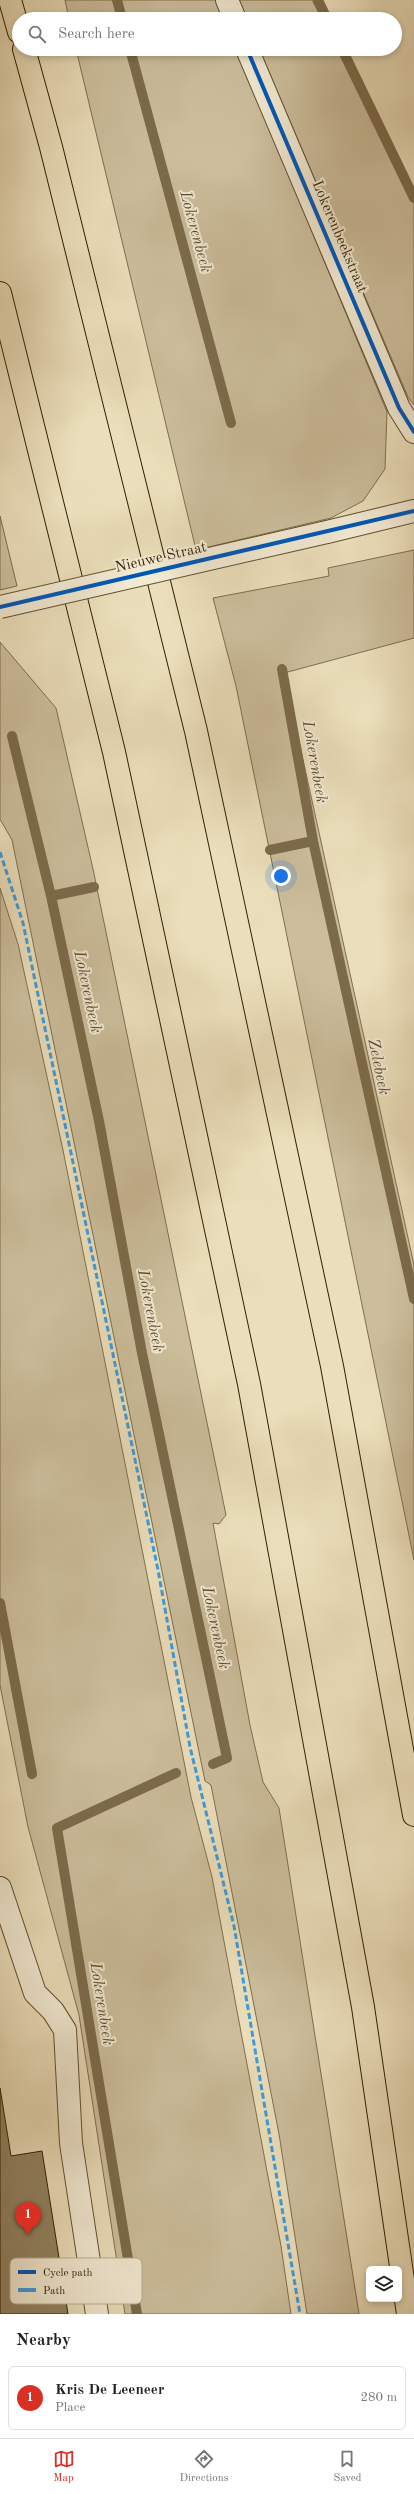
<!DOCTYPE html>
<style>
:root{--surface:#fff;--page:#f2f2f2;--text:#222;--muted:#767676;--line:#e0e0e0;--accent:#d93025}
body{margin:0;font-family:"Old Standard TT",serif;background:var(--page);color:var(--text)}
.controls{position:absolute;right:12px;bottom:12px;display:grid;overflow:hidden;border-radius:6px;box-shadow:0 2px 6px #0003}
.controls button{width:36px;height:36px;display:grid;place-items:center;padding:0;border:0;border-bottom:1px solid var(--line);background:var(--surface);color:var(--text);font:20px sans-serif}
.you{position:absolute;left:281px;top:876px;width:14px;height:14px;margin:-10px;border:3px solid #fff;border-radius:50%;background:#1a73e8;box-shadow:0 0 0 6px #1a73e833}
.badge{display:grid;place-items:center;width:26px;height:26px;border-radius:50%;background:var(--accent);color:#fff;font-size:13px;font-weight:700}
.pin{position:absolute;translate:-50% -33px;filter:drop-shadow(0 1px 2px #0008)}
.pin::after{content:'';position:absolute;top:21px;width:14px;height:12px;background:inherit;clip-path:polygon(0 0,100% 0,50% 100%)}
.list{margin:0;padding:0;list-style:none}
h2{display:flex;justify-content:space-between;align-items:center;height:52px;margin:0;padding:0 16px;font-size:17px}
h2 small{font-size:13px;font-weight:400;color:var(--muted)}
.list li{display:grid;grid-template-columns:26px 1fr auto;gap:12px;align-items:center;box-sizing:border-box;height:64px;margin:0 8px 8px;padding:0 8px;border:1px solid var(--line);border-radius:6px}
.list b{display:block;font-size:15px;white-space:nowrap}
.list p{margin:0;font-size:13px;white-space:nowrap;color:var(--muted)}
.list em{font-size:13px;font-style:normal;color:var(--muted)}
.icon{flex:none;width:22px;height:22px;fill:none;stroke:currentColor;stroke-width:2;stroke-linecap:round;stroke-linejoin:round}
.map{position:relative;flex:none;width:414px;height:2314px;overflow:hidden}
.search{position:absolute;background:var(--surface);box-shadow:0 2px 6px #0003;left:12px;right:12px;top:12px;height:44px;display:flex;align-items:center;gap:10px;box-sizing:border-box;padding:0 14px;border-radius:22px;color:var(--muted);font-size:15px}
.sheet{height:124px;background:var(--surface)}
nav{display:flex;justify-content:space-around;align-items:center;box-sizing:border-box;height:56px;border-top:1px solid var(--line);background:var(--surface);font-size:11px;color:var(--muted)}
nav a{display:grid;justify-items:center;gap:2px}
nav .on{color:var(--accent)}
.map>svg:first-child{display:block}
.green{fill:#ccbe9c;stroke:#7f6e4f}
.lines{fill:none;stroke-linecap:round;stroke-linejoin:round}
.stream{stroke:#7b6b4b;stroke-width:10}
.building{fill:#928362;stroke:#321f02}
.minor-casing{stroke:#604f30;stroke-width:24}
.highway-casing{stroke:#321f02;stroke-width:24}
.minor{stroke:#f2ead3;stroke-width:22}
.highway{stroke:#ebdfbb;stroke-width:22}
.minor-bridge-casing{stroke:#604f30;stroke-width:24;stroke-linecap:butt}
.minor-bridge{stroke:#f2ead3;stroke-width:22}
.quiet{stroke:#3e9bdd;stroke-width:3;stroke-dasharray:6 3;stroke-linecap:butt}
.cycleway-casing{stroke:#f2ead3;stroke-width:6}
.cycleway{stroke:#0057b8;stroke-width:4}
.labels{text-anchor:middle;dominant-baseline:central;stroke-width:4;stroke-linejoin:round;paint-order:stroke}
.street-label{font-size:15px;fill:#321f02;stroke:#f2ead3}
.water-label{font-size:16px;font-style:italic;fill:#5d4b2d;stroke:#f2ead3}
.key{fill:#f2ead3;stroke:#b8ad94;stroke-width:1}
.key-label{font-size:11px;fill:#321f02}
</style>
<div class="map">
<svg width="414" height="2314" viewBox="0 0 414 2314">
<rect width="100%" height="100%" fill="#ebdfbb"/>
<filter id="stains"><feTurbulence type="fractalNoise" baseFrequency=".005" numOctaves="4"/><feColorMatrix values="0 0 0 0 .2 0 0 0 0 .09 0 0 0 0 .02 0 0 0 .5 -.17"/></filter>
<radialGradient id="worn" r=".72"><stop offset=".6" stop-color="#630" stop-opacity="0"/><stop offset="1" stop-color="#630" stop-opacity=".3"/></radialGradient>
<!-- green -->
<path class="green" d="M65 0H216L224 19H69Z
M239 0H312L322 19H247Z
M76 49H236L387 412 385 469 363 501 331 518 196 550Z
M259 49H337L414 200V405L408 397Z
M0 516 17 586 0 590Z
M414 550V638L284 673 414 1265V1560L236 686 213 598 329 576 328 568Z
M0 642 56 708 93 869 226 1515 219 1524 213 1523 250 1725 263 1782 279 1808 359 2314H307L279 2134 211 1785 205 1781 12 840 0 819Z
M0 888 18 944 63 1150 191 1797 212 1877 281 2246 291 2314H125L79 2015 28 1827 0 1685Z"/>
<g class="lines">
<!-- stream -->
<path class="stream" d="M117 0 122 19
M318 0 327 19
M130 49 231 423
M342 49 414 198
M282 669 313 841 414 1299
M12 736 51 896
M270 850 313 841
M94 887 51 896 99 1121 142 1353 227 1758 213 1764
M0 1603 32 1774
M137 2314 57 1828 176 1773"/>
</g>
<!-- building -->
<path class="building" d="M0 2088 11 2156 42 2151 68 2314H0Z"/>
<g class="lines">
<!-- minor casing -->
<g class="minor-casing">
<path id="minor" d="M227 0 235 19
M247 49 399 408 414 432
M327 532 414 511
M0 1888 35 1993 53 2011 65 2030 71 2143 97 2314"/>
</g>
<!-- highway casing -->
<g class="highway-casing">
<path id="highway" d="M10 0 19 32
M24 49 51 147 196 731 332 1366 414 1815
M0 293 114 752 249 1384 363 2007 408 2314"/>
</g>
<!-- minor -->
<use href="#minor" class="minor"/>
<!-- highway -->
<use href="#highway" class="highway"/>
<!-- minor-bridge casing -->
<g class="minor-bridge-casing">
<path id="minor-bridge" d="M0 607 327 532"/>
</g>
<!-- minor-bridge -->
<use href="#minor-bridge" class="minor-bridge"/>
<!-- quiet -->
<path class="quiet" d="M0 852 23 923 158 1570 190 1747 234 1926 300 2314"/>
<!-- cycleway casing -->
<g class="cycleway-casing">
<path id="cycleway" d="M247 49 399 408 414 432
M0 607 414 511"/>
</g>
<!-- cycleway -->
<use href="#cycleway" class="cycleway"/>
</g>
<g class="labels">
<!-- street labels -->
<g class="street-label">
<text transform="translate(339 237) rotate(67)">Lokerenbeekstraat</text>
<text transform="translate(161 558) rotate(-13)">Nieuwe Straat</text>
</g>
<!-- water labels -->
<g class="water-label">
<text transform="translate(195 232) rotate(75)">Lokerenbeek</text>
<text transform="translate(314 762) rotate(80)">Lokerenbeek</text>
<text transform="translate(87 992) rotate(78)">Lokerenbeek</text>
<text transform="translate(378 1067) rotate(78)">Zelebeek</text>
<text transform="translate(150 1311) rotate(79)">Lokerenbeek</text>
<text transform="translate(215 1628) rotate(78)">Lokerenbeek</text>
<text transform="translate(101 2004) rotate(81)">Lokerenbeek</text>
</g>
</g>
<!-- legend -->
<rect x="10" y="2258" width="132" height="46" rx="6" class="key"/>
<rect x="18" y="2270" width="18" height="4" fill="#0057b8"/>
<rect x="18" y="2288" width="18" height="4" fill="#3e9bdd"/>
<g class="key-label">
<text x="43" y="2276">Cycle path</text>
<text x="43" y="2294">Path</text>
</g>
<rect width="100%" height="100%" filter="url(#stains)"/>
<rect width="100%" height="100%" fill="url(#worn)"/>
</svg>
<div class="controls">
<button><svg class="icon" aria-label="layers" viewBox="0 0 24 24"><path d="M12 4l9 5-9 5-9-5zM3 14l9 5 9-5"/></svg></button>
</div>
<div class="you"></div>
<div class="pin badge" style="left:28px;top:2235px">1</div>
<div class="search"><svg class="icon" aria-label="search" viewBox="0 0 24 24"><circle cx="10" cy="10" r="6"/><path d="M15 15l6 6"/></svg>Search here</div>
</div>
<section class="sheet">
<h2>Nearby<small></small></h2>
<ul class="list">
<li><span class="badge">1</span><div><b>Kris De Leeneer</b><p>Place</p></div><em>280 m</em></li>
</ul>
</section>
<nav>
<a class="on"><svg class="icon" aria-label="map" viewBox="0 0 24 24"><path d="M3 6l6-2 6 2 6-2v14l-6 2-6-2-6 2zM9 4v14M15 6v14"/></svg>Map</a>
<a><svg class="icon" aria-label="directions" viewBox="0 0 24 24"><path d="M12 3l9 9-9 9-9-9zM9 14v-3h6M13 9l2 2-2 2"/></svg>Directions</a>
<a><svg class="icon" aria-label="saved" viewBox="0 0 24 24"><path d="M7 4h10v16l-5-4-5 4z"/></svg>Saved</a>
</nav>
